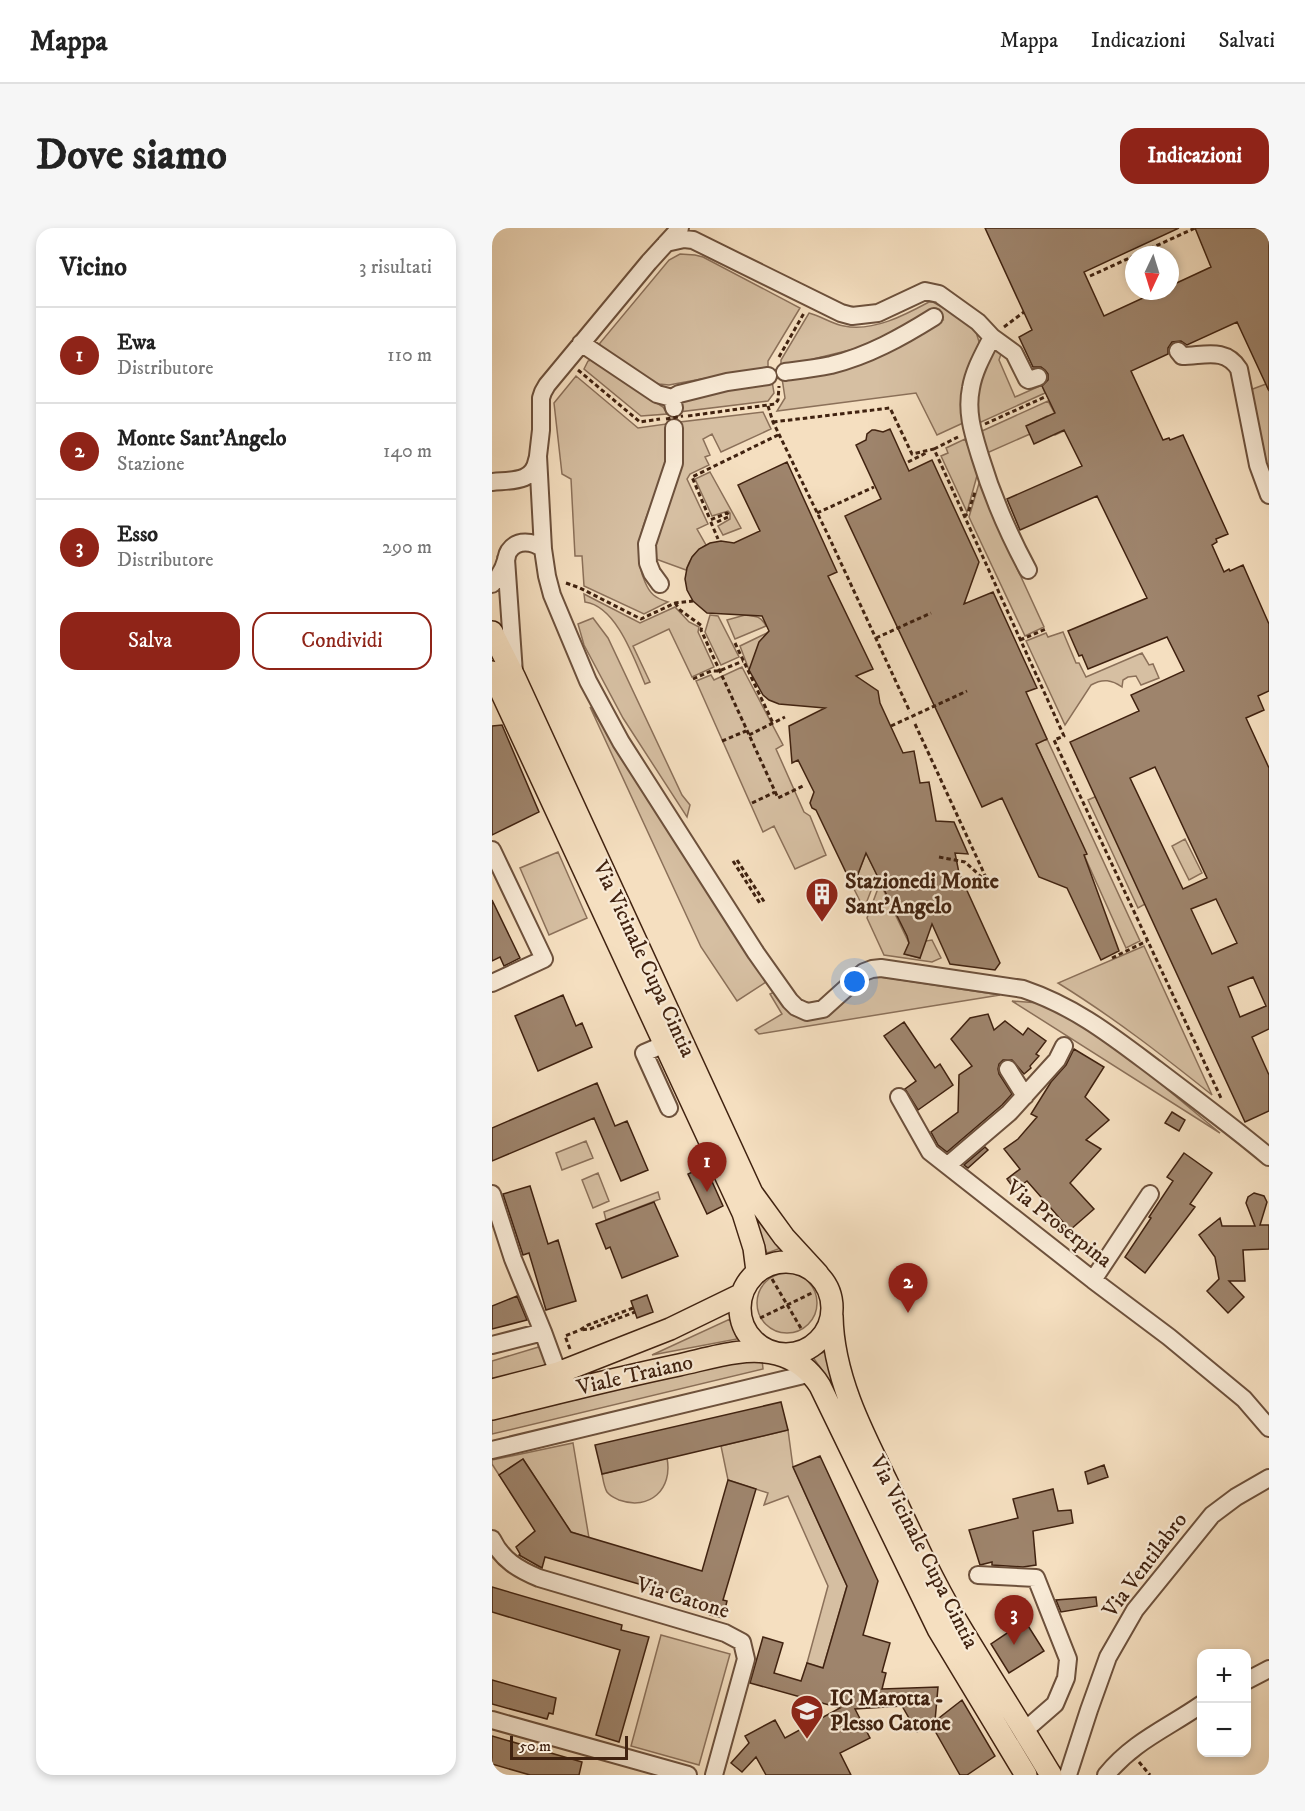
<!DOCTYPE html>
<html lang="it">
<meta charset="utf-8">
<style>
:root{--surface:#fff;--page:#f6f6f6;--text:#222;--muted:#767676;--line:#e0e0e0;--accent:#8f2418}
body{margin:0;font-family:"IM FELL DW Pica",serif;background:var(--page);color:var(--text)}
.controls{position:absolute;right:18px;bottom:18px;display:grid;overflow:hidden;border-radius:12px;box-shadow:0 3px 9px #0003}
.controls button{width:54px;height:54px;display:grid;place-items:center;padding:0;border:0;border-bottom:2px solid var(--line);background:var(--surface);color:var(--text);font:30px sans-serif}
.compass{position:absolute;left:633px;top:18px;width:54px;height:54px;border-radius:50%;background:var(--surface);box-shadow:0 3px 9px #0003;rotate:184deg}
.scale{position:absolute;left:18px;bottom:15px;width:118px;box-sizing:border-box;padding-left:6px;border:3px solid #402210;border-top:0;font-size:16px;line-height:21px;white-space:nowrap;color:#402210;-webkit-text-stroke:4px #f8ead6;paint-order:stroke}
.you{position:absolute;left:363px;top:754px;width:21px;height:21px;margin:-15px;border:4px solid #fff;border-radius:50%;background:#1a73e8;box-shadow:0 0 0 9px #1a73e833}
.badge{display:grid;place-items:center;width:39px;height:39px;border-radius:50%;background:var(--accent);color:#fff;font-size:20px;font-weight:700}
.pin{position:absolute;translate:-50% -50px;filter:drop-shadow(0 2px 3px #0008)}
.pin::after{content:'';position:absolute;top:32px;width:21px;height:18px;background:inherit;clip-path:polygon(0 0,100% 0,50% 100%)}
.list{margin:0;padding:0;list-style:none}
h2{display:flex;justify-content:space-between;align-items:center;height:78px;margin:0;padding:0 24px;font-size:26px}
h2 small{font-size:20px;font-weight:400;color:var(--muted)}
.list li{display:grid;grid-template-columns:39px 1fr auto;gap:18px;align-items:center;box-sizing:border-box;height:96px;padding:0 24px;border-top:2px solid var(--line)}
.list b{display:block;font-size:22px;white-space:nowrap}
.list p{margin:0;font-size:20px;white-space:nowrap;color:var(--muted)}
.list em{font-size:20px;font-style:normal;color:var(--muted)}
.actions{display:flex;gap:12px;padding:18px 24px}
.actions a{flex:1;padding:14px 0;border:2px solid var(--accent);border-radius:18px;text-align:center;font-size:21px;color:var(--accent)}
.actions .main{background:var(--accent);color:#fff}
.map{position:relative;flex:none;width:777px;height:1547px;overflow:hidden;border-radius:18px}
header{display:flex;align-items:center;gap:36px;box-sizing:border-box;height:84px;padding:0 30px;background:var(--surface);border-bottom:2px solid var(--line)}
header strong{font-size:28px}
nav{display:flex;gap:33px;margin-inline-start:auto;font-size:21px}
.intro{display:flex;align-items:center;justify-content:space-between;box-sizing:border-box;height:144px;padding:0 36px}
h1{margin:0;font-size:42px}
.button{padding:15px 27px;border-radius:18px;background:var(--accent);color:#fff;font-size:21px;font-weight:700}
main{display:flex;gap:36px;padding:0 36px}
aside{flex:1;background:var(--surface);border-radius:18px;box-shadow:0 3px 9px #0003}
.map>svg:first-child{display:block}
.green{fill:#d6bfa2;stroke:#8b7059;stroke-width:1.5}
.building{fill:#9e846c;stroke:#402210;stroke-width:1.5;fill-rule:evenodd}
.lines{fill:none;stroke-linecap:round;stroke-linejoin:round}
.minor-casing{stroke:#6d513c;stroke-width:20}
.major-casing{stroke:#402210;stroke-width:24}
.path{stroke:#402210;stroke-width:3;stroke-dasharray:4.5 3;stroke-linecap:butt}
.minor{stroke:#f8ead6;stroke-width:16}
.major{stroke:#f5dfc0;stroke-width:21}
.path-bridge{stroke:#402210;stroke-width:3;stroke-dasharray:4.5 3;stroke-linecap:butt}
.labels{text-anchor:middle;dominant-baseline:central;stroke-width:4.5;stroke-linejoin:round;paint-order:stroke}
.poi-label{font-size:22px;font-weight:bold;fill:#402210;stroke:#f8ead6;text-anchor:start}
.street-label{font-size:22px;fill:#402210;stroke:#f8ead6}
</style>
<header>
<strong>Mappa</strong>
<nav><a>Mappa</a><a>Indicazioni</a><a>Salvati</a></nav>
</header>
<div class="intro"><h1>Dove siamo</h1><a class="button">Indicazioni</a></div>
<main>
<aside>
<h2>Vicino<small>3 risultati</small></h2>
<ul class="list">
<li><span class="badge">1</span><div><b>Ewa</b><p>Distributore</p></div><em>110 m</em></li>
<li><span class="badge">2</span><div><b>Monte Sant'Angelo</b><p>Stazione</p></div><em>140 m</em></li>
<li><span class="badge">3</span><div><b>Esso</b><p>Distributore</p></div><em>290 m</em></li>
</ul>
<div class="actions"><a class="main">Salva</a><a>Condividi</a></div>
</aside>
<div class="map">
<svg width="777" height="1547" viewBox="0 0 777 1547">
<rect width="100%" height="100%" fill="#f5dfc0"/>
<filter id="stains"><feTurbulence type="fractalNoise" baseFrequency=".00333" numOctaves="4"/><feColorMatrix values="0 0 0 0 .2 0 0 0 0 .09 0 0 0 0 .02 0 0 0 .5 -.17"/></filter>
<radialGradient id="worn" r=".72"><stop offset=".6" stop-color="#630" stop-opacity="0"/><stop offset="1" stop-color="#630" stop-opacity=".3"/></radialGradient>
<!-- green -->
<path class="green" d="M188 26 203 27 211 29 308 80 276 133V140L247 144 177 157 167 156 159 153 107 118 108 115 177 32Z
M437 74H441L478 95 484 104 489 120C474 143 464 167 471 195L445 207 424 165 285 183 293 170 290 150 374 132 451 92 437 83 387 111 370 119 289 139V132L317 85C329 88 340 96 352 98 381 104 413 87 437 74Z
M502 123 508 124 509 126 507 132 523 169 550 157 553 165 487 195C480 171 488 143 502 123Z
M99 132 171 179 175 186 149 188 92 141 96 133Z
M84 148 146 200 174 196C176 212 176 232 171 247 158 283 136 315 153 354 158 366 163 370 176 374L152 386 92 358 90 328H83L79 251 70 246 62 175Z
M280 153 282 165 276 173 186 184 188 176 193 171Z
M774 156 777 163V250L758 162Z
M556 173 572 203 563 207 555 188 535 198 538 206 495 225 490 203Z
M271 184 279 201 229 224 220 206 211 211 218 227 213 229 217 237 198 246 195 251 216 296 205 301 214 317C204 323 198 330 194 342L161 330 162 320 190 209 188 194Z
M473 211 486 244 475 284 449 228 456 225 454 220Z
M218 244 249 300 231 307 226 298 238 291V285L236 283 220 288 203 251Z
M488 252 501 288 552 399 533 408 477 289Z
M92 366 148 395 183 379 197 394 207 399 206 404 222 439 200 449 177 401 141 418 158 454 153 456C142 430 124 378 93 374Z
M218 387 226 388 247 429 229 437 213 404Z
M253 387C264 388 269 388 274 398L243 411 235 392Z
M101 390 116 410 190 567 198 577 195 589 131 490 92 417 86 396Z
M277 404 257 442 248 418Z
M571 404 584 435H587L594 449 650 425 657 437 661 436 667 450 649 457 644 448 636 449 631 452 630 459C620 452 611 450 599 457L573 497 534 413 554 405 556 409Z
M250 439 291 517 284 521 312 584 318 588 334 627 303 641 282 598 271 604 204 453 219 447 222 452Z
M98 479 277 752 245 773 209 719Z
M555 511 648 713 634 720 592 627 594 626 544 516Z
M605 568 655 675 646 680 596 572Z
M693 611 710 645 697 652 680 618Z
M66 624 95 690 57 707 28 640Z
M374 625 385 647 372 681 361 659Z
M388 655 417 715 413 726 428 730 429 702 434 713 440 712 449 730 440 734 392 727 375 690Z
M652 718 720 867C670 827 621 789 566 755Z
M369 746 508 767 267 806 263 802 290 786 278 766 284 763 306 789Z
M520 773 560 776 600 799 728 905Z
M94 913 101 930 70 942 64 925Z
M106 945 117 973 101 980 90 952Z
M166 964 168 971 114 992 112 984Z
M252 965 292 1019 275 1025Z
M265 1075a30 30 0 1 1 60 0a30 30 0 1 1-60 0Z
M238 1091 245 1111 160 1127Z
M50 1118 57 1138 0 1154V1133Z
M336 1123 342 1159 320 1128Z
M270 1131 271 1141 0 1206V1191L203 1141Z
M296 1202 301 1239 355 1358 331 1440 315 1435 336 1358 296 1268 272 1277 276 1265 236 1252 229 1218Z
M81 1215 97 1310 79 1304 31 1231 7 1247 0 1236V1232Z
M175 1230C181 1261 158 1283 127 1272 123 1270 118 1268 115 1264 112 1259 111 1251 110 1246Z
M169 1407 238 1426 207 1537 139 1518Z"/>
<!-- building -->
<path class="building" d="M493 0H687L592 44 612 88 666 63H678V58L719 39 703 0H777V163L745 94 695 117 689 113 680 114 676 120V126L639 143 671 212 677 210 678 212 691 207 736 306 724 311 725 314 720 317 732 344 737 341 738 343 751 337 777 396V463L766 468 772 482 754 490 777 540V801L760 809 777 847V883L753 894 578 514 647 483 639 467 692 443 675 409 596 441 590 427 587 428 576 403 655 370 605 268 528 302 515 271 590 238 572 202 542 216 534 198 563 185 550 158 556 152V146L553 142 549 139H541L527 109 540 102ZM663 539 715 650 691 661 638 550ZM724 671 745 715 720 726 699 681ZM761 749 774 778 748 789 736 759Z
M398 201 417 243 440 232 487 334 472 376 501 364 545 460 534 464 555 511 544 516 595 626 592 627 627 723 609 732 575 660 547 649 510 570 490 579 353 288 389 271 364 217 374 212 375 206 380 202H383L391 204Z
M295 234 345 344 336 348 381 441 364 448 386 463 388 475 411 525 422 523 428 555 437 554 444 593 462 594 476 626 463 625 467 645 508 735 503 742 458 736 440 696 428 730 412 726 417 715 415 708 374 625 361 659 324 582 320 580 318 575 322 564 306 532 300 535 297 498 333 480 287 476 277 472 271 467 257 442 267 414 277 403 270 388 215 385 201 373 195 362 193 351 195 340 200 329 207 321 218 315 229 313 242 315 268 303 246 257Z
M10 497 47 584 0 607V498Z
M0 672 28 730 12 738 8 729 0 733Z
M71 767 84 798 90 795 100 819 46 843 23 788Z
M496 786 502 802 513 793 531 807 536 800 554 813 544 826 547 828 538 838 539 840 532 846 520 832H511L507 836 506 841 507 846 520 866 510 877 455 924 446 917 439 904 466 884 467 847 480 838 459 811 478 790Z
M412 794 443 840 448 836 461 857 426 882 413 861 424 853 392 808Z
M582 821 612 839 593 869 617 892 594 912 609 921 578 955 602 981 578 1002 535 953 523 962 515 951 528 941 512 921 526 911 545 889 539 886 559 854 574 837Z
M105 855 123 898 135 893 156 942 129 953 102 890 0 933V900Z
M680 884 693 892 687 903 673 895Z
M493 919 496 922 476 940 472 937Z
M692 925 720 945 698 976 703 979 653 1045 633 1029 659 990 657 989 681 953 675 949Z
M213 938 231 978 215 986 196 946Z
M38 958 56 1016 66 1012 84 1073 54 1082 37 1025 31 1027 11 966Z
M762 965 772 968 775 974 768 997H777V1021L751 1022 753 1053H737L752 1069 736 1085 715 1063 727 1051 723 1029 707 1007 728 990 730 998H763L754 975 756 969Z
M162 974 186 1028 130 1050 118 1019 114 1021 104 996Z
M155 1067 161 1084 145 1090 139 1073Z
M25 1068 35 1092 0 1101V1078Z
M289 1174 296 1202 110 1246 103 1217Z
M328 1228 386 1353 371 1407 398 1415 390 1444 394 1445 390 1461 446 1459 443 1493 470 1472 503 1528 475 1547H468L439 1496 425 1504 410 1478 363 1481 378 1510 348 1525 359 1547H274L264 1529 250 1544 239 1535 257 1515 253 1508 283 1492 293 1510 348 1480 258 1455 271 1409 291 1415 282 1445 309 1453 315 1435 331 1440 355 1358 301 1239Z
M31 1231 79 1304 210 1343 236 1252 264 1261 231 1372 235 1373 231 1390 218 1387 220 1377 53 1329 50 1340 27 1327 28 1326 24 1319 43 1303 7 1247Z
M612 1237 616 1249 596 1256 593 1244Z
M561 1261 566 1283 579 1282 581 1295 541 1303 544 1337 531 1339 500 1337V1334L488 1337 477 1302 526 1290 521 1271Z
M0 1359 130 1397 129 1402 157 1409 127 1514 104 1507 128 1422 0 1384Z
M604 1369 605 1378 569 1384 564 1372Z
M533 1393 552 1423 517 1445 499 1416Z
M0 1452 64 1470 61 1486 57 1485 55 1491 0 1476Z
M0 1508 90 1534 87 1547H38L0 1536Z"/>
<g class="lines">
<!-- minor casing -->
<g class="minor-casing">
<path id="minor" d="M188 0 157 34 55 157 51 164 49 170V202L46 228 51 321 55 348 60 367 96 453 129 514 264 725 298 773 304 779 315 784 331 781 372 744 380 741 389 740 531 761C584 779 620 808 664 841 702 870 740 898 777 929
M174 15 192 11 201 12 349 85 360 88 386 85 433 63 447 66 486 94 500 109 522 125 535 151 537 152 546 149
M500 109C492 125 482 142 479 160 474 184 481 205 488 228 500 268 516 305 536 342
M89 115 165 166 180 170 182 180
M686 123 690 128C712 128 733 119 747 141L766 237 777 267
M293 144C308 142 324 140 339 137 376 128 410 109 442 89
M180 170 187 166 235 154 276 148
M0 254C19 252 41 255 45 232
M14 331 22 445
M0 356C6 350 12 340 14 332 16 326 14 328 17 323 25 311 41 313 51 321
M168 356 160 345 156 335 155 316 182 235V200
M0 622 52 731 0 755
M173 816 152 825 177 880
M516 841 533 868
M407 869 438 924 601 1052 677 1109 752 1171 777 1200
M456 937 517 885 565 832 572 818
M0 966 21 1031 51 1104
M601 1052 658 966
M0 1117 51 1104 66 1145
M0 1222 320 1145
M0 1311C10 1332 26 1341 47 1350L233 1405 250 1414 254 1431 222 1547
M486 1347 544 1350 576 1431 574 1450 563 1476 532 1503
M754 1453 777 1441
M0 1492 196 1547
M576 1547 597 1482 616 1429 643 1382 720 1287 744 1269 777 1250
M614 1547C642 1513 674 1501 710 1476"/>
</g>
<!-- major casing -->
<g class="major-casing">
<path id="major" d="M0 404 22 448 260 965 292 1009 326 1046
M0 444 251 985 262 1020 265 1043
M248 1080a46 46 0 1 1 92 0a46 46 0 1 1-92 0Z
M340 1088C341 1147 369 1202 395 1254 417 1301 438 1348 464 1392 495 1444 528 1495 559 1547
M0 1162 66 1145 178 1101 248 1067
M0 1181C62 1166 124 1150 187 1137 219 1130 253 1118 285 1126 304 1131 318 1142 328 1158L446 1401 534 1547"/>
</g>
<!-- path -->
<path class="path" d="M644 27 703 0
M598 48 642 28
M512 99 532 84
M287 129 312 85
M86 142 148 194 168 191
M276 178 281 194 336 307 418 484
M196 188 283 176 286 172 287 158
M281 194 398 180 420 226 442 221 572 508 562 512 729 870
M493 196 555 168
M442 221 466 209
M416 234 436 224
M325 285 382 259
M217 289 200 249 286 207
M472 289 476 285 483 264
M225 294 236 289 237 287 235 285 218 292 226 311
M74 355 88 360 149 391 183 375 201 373
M183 375 188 382 210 398 209 402 286 570 311 558
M384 410 439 385
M528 412 554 401
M243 415 281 495
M201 451 219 443H227L251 433
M423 496 497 656
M399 498 475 463
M257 507 293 489
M230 513 254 503
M260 575 283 564
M447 629 473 634 496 655
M245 632 273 675
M241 633 269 677
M620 730 655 713
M280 1051 310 1102
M141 1080 96 1097 88 1102 98 1101 143 1084
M268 1090 322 1064
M78 1121 73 1108 88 1102
M647 1534 658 1547"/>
<!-- minor -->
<use href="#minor" class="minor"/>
<!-- major -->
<use href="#major" class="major"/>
<!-- path-bridge -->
<path class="path-bridge" d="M174 191 191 188"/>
</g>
<!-- icons -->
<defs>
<g id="building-pin" transform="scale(1.725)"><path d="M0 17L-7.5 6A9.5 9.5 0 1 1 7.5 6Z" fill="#8f2418" stroke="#f8ead6"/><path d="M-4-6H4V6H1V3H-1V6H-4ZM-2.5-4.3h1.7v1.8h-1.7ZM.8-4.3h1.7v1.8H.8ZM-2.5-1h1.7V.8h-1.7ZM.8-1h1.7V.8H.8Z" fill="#fff"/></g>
<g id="school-pin" transform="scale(1.725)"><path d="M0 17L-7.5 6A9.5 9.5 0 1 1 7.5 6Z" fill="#8f2418" stroke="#f8ead6"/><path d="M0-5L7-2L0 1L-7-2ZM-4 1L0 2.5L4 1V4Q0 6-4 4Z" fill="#fff"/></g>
</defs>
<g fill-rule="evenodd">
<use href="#building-pin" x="330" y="666"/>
<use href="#school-pin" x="315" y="1483"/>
</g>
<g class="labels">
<!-- poi labels -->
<g class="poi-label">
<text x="353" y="653">Stazionedi Monte<tspan x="353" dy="25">Sant'Angelo</tspan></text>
<text x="338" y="1470">IC Marotta -<tspan x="338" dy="25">Plesso Catone</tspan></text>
</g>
<!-- street labels -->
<g class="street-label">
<text transform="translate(152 731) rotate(65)">Via Vicinale Cupa Cintia</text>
<text transform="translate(567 996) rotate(38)">Via Proserpina</text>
<text transform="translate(143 1147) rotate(-13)">Viale Traiano</text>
<text transform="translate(432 1324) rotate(63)">Via Vicinale Cupa Cintia</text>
<text transform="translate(653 1337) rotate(-53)">Via Ventilabro</text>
<text transform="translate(191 1370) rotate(17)">Via Catone</text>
</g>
</g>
<rect width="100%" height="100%" filter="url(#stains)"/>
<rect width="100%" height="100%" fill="url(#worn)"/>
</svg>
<div class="controls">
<button>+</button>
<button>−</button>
</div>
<svg class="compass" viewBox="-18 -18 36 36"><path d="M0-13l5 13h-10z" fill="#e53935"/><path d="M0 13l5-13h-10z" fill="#767676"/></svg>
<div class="scale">50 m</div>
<div class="you"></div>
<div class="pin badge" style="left:215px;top:964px">1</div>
<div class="pin badge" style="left:416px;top:1085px">2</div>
<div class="pin badge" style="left:522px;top:1417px">3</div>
</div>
</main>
